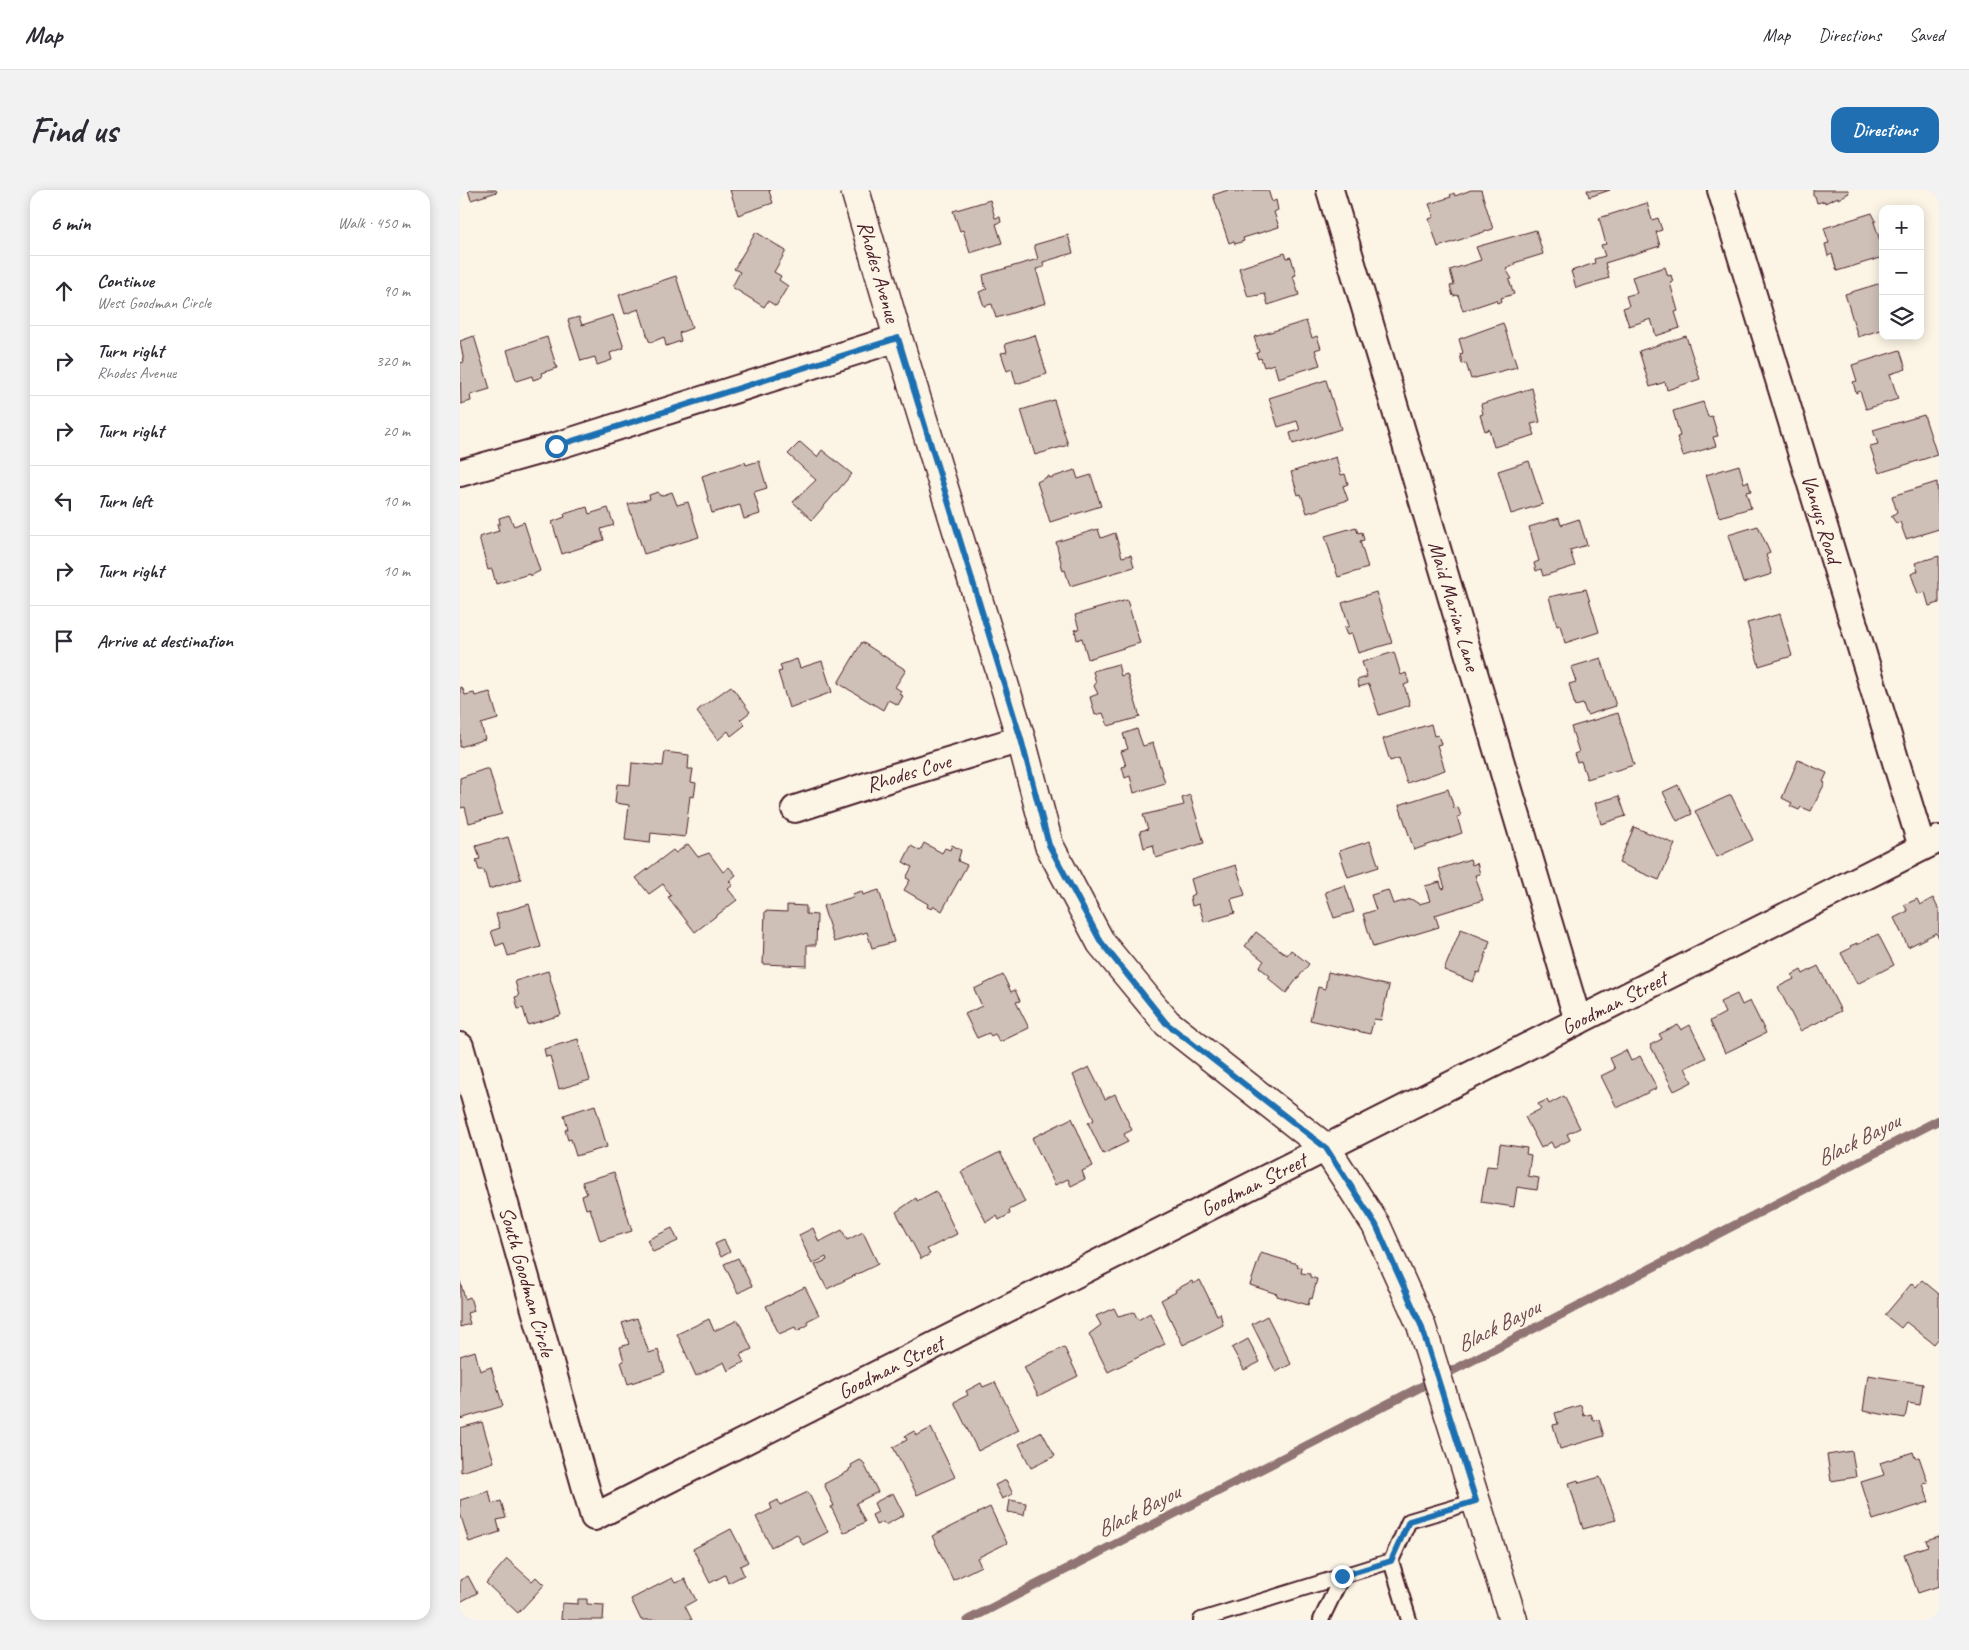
<!DOCTYPE html>
<meta charset="utf-8">
<style>
:root{--surface:#fff;--page:#f2f2f3;--text:#2b2b33;--muted:#7c7c81;--line:#e1e1e2;--accent:#1f6fb2}
body{margin:0;font-family:Caveat,sans-serif;background:var(--page);color:var(--text)}
.controls{position:absolute;right:15px;top:15px;display:grid;overflow:hidden;border-radius:10px;box-shadow:0 2px 12px #0003}
.controls button{width:45px;height:45px;display:grid;place-items:center;padding:0;border:0;border-bottom:1px solid var(--line);background:var(--surface);color:var(--text);font:25px sans-serif}
.stop{position:absolute;width:15px;height:15px;margin:-11px;border:4px solid #1f6fb2;border-radius:50%;background:#fff}
.stop.end{background:#1f6fb2;border-color:#fff;box-shadow:0 1px 5px #0008}
.list{margin:0;padding:0;list-style:none}
h2{display:flex;justify-content:space-between;align-items:center;height:65px;margin:0;padding:0 20px;font-size:21px}
h2 small{font-size:16px;font-weight:400;color:var(--muted)}
.list li{display:grid;grid-template-columns:32px 1fr auto;gap:15px;align-items:center;box-sizing:border-box;height:70px;padding:0 20px;border-top:1px solid var(--line)}
.list b{display:block;font-size:19px;white-space:nowrap}
.list p{margin:0;font-size:16px;white-space:nowrap;color:var(--muted)}
.list em{font-size:16px;font-style:normal;color:var(--muted)}
.icon{flex:none;width:28px;height:28px;fill:none;stroke:currentColor;stroke-width:2;stroke-linecap:round;stroke-linejoin:round}
.map{position:relative;flex:none;width:1479px;height:1430px;overflow:hidden;border-radius:15px}
header{display:flex;align-items:center;gap:30px;box-sizing:border-box;height:70px;padding:0 25px;background:var(--surface);border-bottom:1px solid var(--line)}
header strong{font-size:24px}
nav{display:flex;gap:28px;margin-inline-start:auto;font-size:18px}
.intro{display:flex;align-items:center;justify-content:space-between;box-sizing:border-box;height:120px;padding:0 30px}
h1{margin:0;font-size:35px}
.button{padding:12px 22px;border-radius:15px;background:var(--accent);color:#fff;font-size:18px;font-weight:700}
main{display:flex;gap:30px;padding:0 30px}
aside{flex:1;background:var(--surface);border-radius:15px;box-shadow:0 2px 12px #0003}
.map>svg:first-child{display:block}
.lines{fill:none;stroke-linecap:round;stroke-linejoin:round}
.stream{stroke:#917474;stroke-width:9}
.building{fill:#cfc0b7;stroke:#4a1f2b}
.lane-casing{stroke:#4a1f2b;stroke-width:18}
.street-casing{stroke:#4a1f2b;stroke-width:30}
.secondary-casing{stroke:#4a1f2b;stroke-width:31}
.lane{stroke:#fcf5e5;stroke-width:14}
.street{stroke:#fcf5e5;stroke-width:26}
.secondary{stroke:#fcf5e5;stroke-width:28}
.route{stroke:#1f6fb2;stroke-width:6}
.labels{text-anchor:middle;dominant-baseline:central;stroke-width:4;stroke-linejoin:round;paint-order:stroke}
.street-label{font-size:21px;fill:#4a1f2b;stroke:#fcf5e5}
.water-label{font-size:22px;font-style:italic;fill:#6d4950;stroke:#fcf5e5}
</style>
<header>
<strong>Map</strong>
<nav><a>Map</a><a>Directions</a><a>Saved</a></nav>
</header>
<div class="intro"><h1>Find us</h1><a class="button">Directions</a></div>
<main>
<aside>
<h2>6 min<small>Walk · 450 m</small></h2>
<ul class="list">
<li><svg class="icon" aria-label="ahead" viewBox="0 0 24 24"><path d="M12 20V5M6 11l6-6 6 6"/></svg><div><b>Continue</b><p>West Goodman Circle</p></div><em>90 m</em></li>
<li><svg class="icon" aria-label="right" viewBox="0 0 24 24"><path d="M7 20v-9h11M14 6l5 5-5 5"/></svg><div><b>Turn right</b><p>Rhodes Avenue</p></div><em>320 m</em></li>
<li><svg class="icon" aria-label="right" viewBox="0 0 24 24"><path d="M7 20v-9h11M14 6l5 5-5 5"/></svg><div><b>Turn right</b></div><em>20 m</em></li>
<li><svg class="icon" aria-label="left" viewBox="0 0 24 24"><path d="M17 20v-9H6M10 6l-5 5 5 5"/></svg><div><b>Turn left</b></div><em>10 m</em></li>
<li><svg class="icon" aria-label="right" viewBox="0 0 24 24"><path d="M7 20v-9h11M14 6l5 5-5 5"/></svg><div><b>Turn right</b></div><em>10 m</em></li>
<li><svg class="icon" aria-label="arrive" viewBox="0 0 24 24"><path d="M6 21V4h12l-3 4 3 4H6"/></svg><div><b>Arrive at destination</b></div></li>
</ul>
</aside>
<div class="map">
<svg width="1479" height="1430" viewBox="0 0 1479 1430">
<rect width="100%" height="100%" fill="#fcf5e5"/>
<filter id="ink" filterUnits="userSpaceOnUse"><feTurbulence type="fractalNoise" baseFrequency=".02" numOctaves="2"/><feDisplacementMap in="SourceGraphic" scale="10" xChannelSelector="R" yChannelSelector="G"/><feConvolveMatrix kernelMatrix="1 2 1 2 8 2 1 2 1" color-interpolation-filters="sRGB"/></filter>
<g filter="url(#ink)">
<g class="lines">
<!-- stream -->
<path class="stream" d="M508 1430 1479 930"/>
</g>
<!-- building -->
<path class="building" d="M8 0H36L37 2 11 10Z
M270 0H311L309 1 313 13 278 25Z
M768 0H775L776 3 786 0H808L812 12 816 10 818 20 814 22 819 37 783 48 784 51 775 54 774 51 769 53 753 5Z
M1011 0H1021L1033 39 978 57 969 29 974 27 969 14 991 7 990 5 994 3 995 6Z
M1127 0H1150L1129 7Z
M1353 0H1388L1389 3 1378 9V7L1365 13V11L1357 13 1355 6H1353Z
M530 10 535 28 540 27 541 32 536 34 542 53 510 63 503 40 500 41 493 21Z
M1187 13 1192 30 1198 28 1202 40 1196 42 1200 56 1145 73 1149 88 1116 98 1111 81 1135 73 1134 69 1145 66 1141 55 1146 54 1139 28Z
M1412 23 1416 31 1414 32 1423 60V67L1377 81 1372 64 1368 66 1365 54 1369 53 1364 38Z
M1076 40 1083 64 1054 73 1055 75 1046 79 1052 89 1049 90 1054 104 1041 108 1042 111 1037 113 1036 110 1003 121 998 105 993 106 990 96 994 95 990 80 1021 70 1016 57Z
M296 42 326 61 314 82 321 86 319 90 328 96 316 116 308 111 304 117 272 97 280 82 274 79Z
M608 45 613 63 583 72 584 77 576 79 586 113 536 128 532 114 524 116 519 102 527 99 525 97 523 85 578 69 574 55Z
M825 63 827 68 831 67 836 85 833 86 839 105 808 115 805 104 788 107 779 78Z
M1205 77 1208 86 1211 85 1213 92 1210 93 1218 121 1215 122 1220 138 1196 146 1191 129 1169 136 1163 118 1169 116 1166 106 1177 103 1172 87Z
M216 86 232 138 219 143 221 151 206 156 204 147 192 152 189 151 179 119 165 124 159 105Z
M1421 93 1423 139 1398 147 1385 104Z
M153 125 164 158 150 163 152 170 137 175 135 167 121 171 108 130 119 127 122 135Z
M846 131 852 148 857 146 861 158 855 160 860 175 818 188 814 174 804 177 801 168 798 169 796 163 799 162 794 147Z
M1043 133 1057 177 1011 189 1006 173 1002 174 1000 164 1003 163 999 149Z
M575 145 587 184 556 194 552 179 547 181 541 163 547 162 545 154Z
M14 146 30 199 10 205 11 211 1 214 0 173 4 172 0 151Z
M1226 146 1240 189 1207 200 1205 192 1190 197 1179 161Z
M87 147 97 178 81 183 82 187 73 190 72 186 56 191 47 160Z
M1440 160 1446 179 1430 184 1438 209 1406 219 1400 201 1396 203 1393 192 1397 191 1392 175Z
M866 190 881 239 833 254 830 243 840 240 837 231 818 237 809 208Z
M1072 198 1080 232 1071 234 1075 245 1034 257 1029 239 1025 241 1020 225 1023 224 1021 214Z
M594 210 608 255 575 265 561 220Z
M1243 212 1248 227 1252 226 1258 246 1253 247 1256 256 1223 266 1217 247 1220 246 1213 221Z
M1464 225 1477 265 1419 283 1410 256 1418 254 1413 240Z
M340 252 357 267 362 260 392 284 352 330 333 312 356 290 328 264Z
M876 267 881 285 885 284 888 294 883 296 888 310 847 323 841 304 838 305 831 282Z
M299 271 307 298 294 302 300 324 284 329 280 315 252 323 242 286 285 272 286 275Z
M1069 271 1083 314 1051 324 1038 281Z
M1279 275 1284 293 1288 291 1291 301 1286 302 1291 318 1259 327 1246 285Z
M615 280 618 289 631 285 641 316 590 332 577 292 589 286 590 288Z
M1477 292 1479 339 1446 349 1440 332 1436 333 1431 326 1437 322 1432 306Z
M198 302 200 306 212 302 217 315 228 312 239 347 184 364 168 314 190 309 189 305Z
M127 317 129 324 148 318 154 335 141 339 144 350 102 364 92 332 105 327 104 324Z
M49 325 54 336 64 332 80 381 70 386 69 384 36 394 32 379 28 380 19 347 39 341 37 334H40L39 328Z
M1099 328 1101 335 1119 329 1127 355 1110 360 1115 376 1083 386 1081 379 1076 381 1074 373 1079 371 1069 337Z
M1298 336 1310 363 1306 365 1312 384 1283 393 1268 345Z
M896 337 898 343 902 342 904 350 900 351 908 378 878 387 865 346Z
M638 339 641 348 655 343 662 367 671 365 674 377 610 396 605 380 603 381 596 352Z
M1479 366V413L1469 416 1465 402 1458 404 1451 384 1458 381 1455 373Z
M1126 399 1139 442 1105 453 1100 435 1097 436 1089 407Z
M916 402 932 453 898 463 892 444 887 445 884 438 889 436 882 413Z
M667 410 680 453 628 469 622 448 617 450 615 440 619 439 615 425Z
M1320 424 1332 466 1299 476 1287 433Z
M402 452 446 480 435 497 441 501 439 504 443 506 438 515 428 510 423 520 378 493Z
M934 462 941 485 946 483 949 493 944 495 950 515 919 525 909 494 899 497 897 490 907 487 902 472Z
M1141 468 1156 516 1127 525 1123 514 1115 516 1109 494 1116 492 1111 477Z
M337 469 340 478 362 471 372 502 329 518 318 482 322 481 320 475Z
M658 474 661 486 667 484 680 527 648 536 643 523 635 525 630 507 638 504 634 496 636 493 633 481Z
M271 496 290 522 280 530 285 535 271 546 268 541 258 550 237 522 239 519Z
M2 497 5 505 14 503 15 506 30 502 38 529 21 534 25 549 0 557V498Z
M1158 523 1174 575 1127 589 1121 571 1117 572 1114 564 1119 562 1111 537Z
M971 534 974 546 978 545 981 554 977 555 985 580 947 593 939 568 930 571 923 549Z
M677 539 683 556 693 553 705 593 674 603 670 586 665 588 662 577 666 576 661 561 668 559 663 544Z
M205 562 229 565 228 579H233L231 592 236 593 234 607 230 606 225 647 191 643 190 653 165 650 169 615 155 613 157 594 170 595 172 573 203 576Z
M1338 570 1367 583 1363 592 1365 593 1351 621 1341 617 1339 620 1330 616 1332 613 1322 608Z
M25 579H29L42 624 9 633 5 617 1 618 0 615V588Z
M1218 595 1232 624 1217 631 1203 602Z
M988 599 994 618 998 617 1001 626 997 627 1002 643 954 660 939 615Z
M730 605 744 653 696 668 693 655 684 658 680 641 688 639 683 625 724 615 722 608Z
M1271 605 1293 650 1257 667 1235 621Z
M1159 606 1166 626 1141 634 1135 613Z
M1174 637 1215 654 1199 690 1159 673Z
M48 647 61 689 29 699 24 680H19L16 670 20 669 16 656Z
M910 651 919 677 888 687 879 661Z
M464 653 482 663 485 658 490 660 492 655 501 660 498 671 507 675 482 721 474 716 472 719 467 717 468 714 444 700 450 690 446 688 452 677 443 672 451 656 460 661Z
M228 654 238 667 249 663 263 682 269 677 276 685 269 691 273 695 268 699 277 710 235 742 208 707 211 706 203 694 189 704 176 688 213 660 216 663Z
M1010 669 1012 675 1017 673 1020 684 1015 685 1023 710 975 725 979 737 913 757 903 724 916 720 911 705 928 700 933 714 951 709 959 714 970 711 965 696 980 692 982 699 985 698 979 679Z
M776 675 785 705 771 709 775 723 744 732 739 714 732 716 730 706 735 704 731 689Z
M885 695 894 722 874 728 865 702Z
M419 700 434 752 412 758 407 742 374 752 363 716 393 707 392 704 402 701 403 705Z
M1473 708 1479 720V748L1476 743 1448 757 1434 728 1448 721 1444 715 1457 709 1460 715Z
M69 714 81 757 48 766 44 753 36 756 31 741 40 738 36 724Z
M327 715 346 716V724L357 725 356 755H347V776L303 774 305 721 327 722Z
M1001 739 1030 751 1020 783 1017 782 1013 792 984 780Z
M796 742 827 765 831 760 849 774 826 803 808 788 810 786 799 777 804 771 785 756Z
M1418 744 1434 775 1397 794 1381 763 1391 758 1390 756 1397 753V755Z
M1358 776 1381 821 1340 841 1318 797 1334 789 1332 785 1341 780 1343 784Z
M88 781 101 825 68 835 63 818 58 819 55 807 59 806 55 791Z
M868 782 929 796 921 830 914 829 910 844 850 830 858 797 865 799Z
M543 785 551 802 555 800 560 811 556 812 569 838 540 852 535 844 531 846 529 843 517 848 505 824 522 816 514 799Z
M1277 804 1282 815 1290 811 1306 843 1265 863 1250 831 1265 823 1260 812Z
M1218 835 1221 840 1230 835 1246 868 1225 878 1232 892 1214 901 1190 855 1202 849 1199 844Z
M118 849 130 890 99 899 90 866 86 867 84 859Z
M1166 860 1171 871 1180 866 1197 898 1157 918 1141 886 1155 879 1150 868Z
M629 877 645 909 655 904 672 940 664 944 668 952 643 964 628 933 634 930 613 885Z
M1104 906 1120 938 1107 944 1110 950 1094 958 1091 952 1081 958 1065 927 1081 919 1078 914 1087 910 1089 914Z
M135 915 147 957 116 966 111 949 108 950 105 940 108 939 104 925Z
M612 928 633 976 622 981 625 989 611 996 608 989 595 995 572 948Z
M1040 954 1067 958 1066 964 1071 965 1068 986 1079 988 1077 1000 1057 997 1054 1017 1021 1012 1027 976 1037 977Z
M540 962 565 1012 549 1020 550 1024 539 1030 537 1026 526 1032 501 982Z
M154 982 172 1041 140 1051 130 1018 126 1019 122 1006 127 1004 122 992Z
M476 1001 497 1044 467 1059 470 1064 461 1069 436 1022 456 1008 457 1011Z
M212 1038 218 1051 193 1062 187 1050Z
M353 1038 359 1052 382 1040 387 1050 403 1042 418 1074 367 1099 355 1075 367 1070 366 1067 352 1074 339 1045Z
M264 1050 270 1062 261 1067 255 1054Z
M801 1063 838 1074 837 1076 842 1078 841 1083 850 1084V1087L857 1089 852 1109 850 1108 848 1115 817 1106V1104L790 1095Z
M278 1068 292 1096 278 1103 264 1074Z
M740 1090 757 1125 760 1123 763 1135 723 1155 701 1110 716 1102 715 1100 732 1091 733 1094Z
M1462 1090 1479 1104V1148L1474 1154 1446 1132 1441 1138 1425 1125 1452 1093 1456 1097Z
M0 1091 5 1109 10 1107 14 1121 7 1123 10 1134 0 1137Z
M345 1097 359 1125 347 1131 348 1135 337 1141 335 1137 319 1144 306 1116Z
M654 1118 658 1126 674 1122 678 1130 690 1123 705 1154 648 1182 629 1144 641 1135 636 1126Z
M807 1126 831 1174 816 1182 792 1134Z
M177 1128 189 1163 198 1160 205 1182 168 1194 161 1172 164 1171 160 1157 169 1154 162 1133Z
M249 1129 254 1141 278 1130 292 1159 280 1165 284 1172 268 1181 264 1172 236 1186 217 1144Z
M788 1149 800 1172 784 1180 772 1158Z
M604 1157 618 1186 578 1206 564 1177Z
M15 1161 20 1181 31 1177 43 1216 0 1229V1166Z
M1408 1185 1463 1194 1460 1215 1448 1213 1445 1228 1403 1221Z
M535 1192 559 1240 518 1261 494 1212 508 1205 506 1201 521 1193 523 1197Z
M1121 1215 1124 1226 1131 1224 1134 1231 1139 1230 1144 1246 1100 1259 1093 1235 1098 1234 1095 1223Z
M22 1232 34 1272 1 1282 0 1238Z
M471 1238 495 1287 457 1305 433 1257 447 1250 445 1246 454 1241 456 1246Z
M582 1242 595 1266 571 1278 559 1254Z
M1392 1261 1396 1287 1371 1291 1367 1265Z
M1453 1262 1455 1268 1459 1267 1468 1293 1463 1294 1469 1312 1413 1330 1401 1292 1424 1285 1420 1273Z
M400 1270 403 1272 418 1302 396 1313 405 1332 384 1343 371 1317 374 1316 364 1294 389 1281V1279L392 1277 391 1275Z
M1140 1287 1156 1330 1123 1339 1109 1293 1118 1290 1119 1293Z
M546 1290 553 1304 542 1309 535 1295Z
M29 1301 32 1314 41 1311 46 1328 37 1330 40 1342 9 1352 0 1323V1310Z
M348 1302 368 1342 343 1355 337 1344 311 1357 296 1327 312 1319 310 1314 318 1310 320 1315Z
M433 1303 444 1325 425 1335 423 1332 416 1335 412 1325 418 1322 414 1313Z
M550 1310 566 1313 564 1325 548 1322Z
M530 1317 547 1353 517 1368 521 1376 493 1390 472 1346Z
M271 1339 288 1372 280 1376 284 1385 268 1393 265 1385 250 1393 233 1359Z
M1479 1346V1396L1458 1403 1444 1364 1468 1356 1466 1350Z
M47 1369 72 1391 76 1387 84 1395 58 1423 26 1393Z
M8 1386 17 1403 0 1412V1390Z
M212 1388 215 1393 225 1389 236 1410 225 1416 232 1430H181L171 1409Z
M118 1409H127V1414L144 1415 143 1430H101L102 1413 118 1414Z"/>
<g class="lines">
<!-- lane casing -->
<g class="lane-casing">
<path id="lane" d="M931 1371 949 1430
M741 1430 931 1371 949 1331 1016 1311
M861 1430 882 1386"/>
</g>
<!-- street casing -->
<g class="street-casing">
<g id="street">
<path id="s1" d="M870 0 1118 831"/>
<path id="s2" d="M1261 0 1462 657"/>
<path d="M0 283 96 256 438 148"/>
<path id="s3" d="M335 619 434 587 561 549"/>
<path id="s4" d="M0 856 134 1327 1479 649"/>
</g>
</g>
<!-- secondary casing -->
<g class="secondary-casing">
<g id="secondary">
<path id="s5" d="M395 0 438 148 561 549 589 655 641 753 707 833 866 958 916 1035 961 1135 1053 1430"/>
</g>
</g>
<!-- lane -->
<use href="#lane" class="lane"/>
<!-- street -->
<use href="#street" class="street"/>
<!-- secondary -->
<use href="#secondary" class="secondary"/>
</g>
</g>
<g class="lines" filter="url(#ink)">
<!-- route -->
<path class="route" d="M96 256 438 148 561 549 589 655 641 752 706 833 866 958 916 1035 961 1135 1016 1311 949 1331 931 1371 882 1386"/>
</g>
<g class="labels">
<!-- street labels -->
<g class="street-label">
<text stroke="none"><textPath href="#s5" startOffset="85">Rhodes Avenue</textPath></text>
<text stroke="none"><textPath href="#s2" startOffset="344">Vanuys Road</textPath></text>
<text stroke="none"><textPath href="#s1" startOffset="434">Maid Marian Lane</textPath></text>
<text stroke="none"><textPath href="#s3" startOffset="119">Rhodes Cove</textPath></text>
<text stroke="none"><textPath href="#s4" startOffset="1632">Goodman Street</textPath></text>
<text stroke="none"><textPath href="#s4" startOffset="1228">Goodman Street</textPath></text>
<text stroke="none"><textPath href="#s4" startOffset="245">South Goodman Circle</textPath></text>
<text stroke="none"><textPath href="#s4" startOffset="822">Goodman Street</textPath></text>
</g>
<!-- water labels -->
<g class="water-label">
<text transform="translate(1398 950) rotate(-27)">Black Bayou</text>
<text transform="translate(1038 1136) rotate(-27)">Black Bayou</text>
<text transform="translate(678 1321) rotate(-27)">Black Bayou</text>
</g>
</g>
</svg>
<div class="controls">
<button>+</button>
<button>−</button>
<button><svg class="icon" aria-label="layers" viewBox="0 0 24 24"><path d="M12 4l9 5-9 5-9-5zM3 14l9 5 9-5"/></svg></button>
</div>
<div class="stop" style="left:96px;top:256px"></div>
<div class="stop end" style="left:882px;top:1386px"></div>
</div>
</main>
